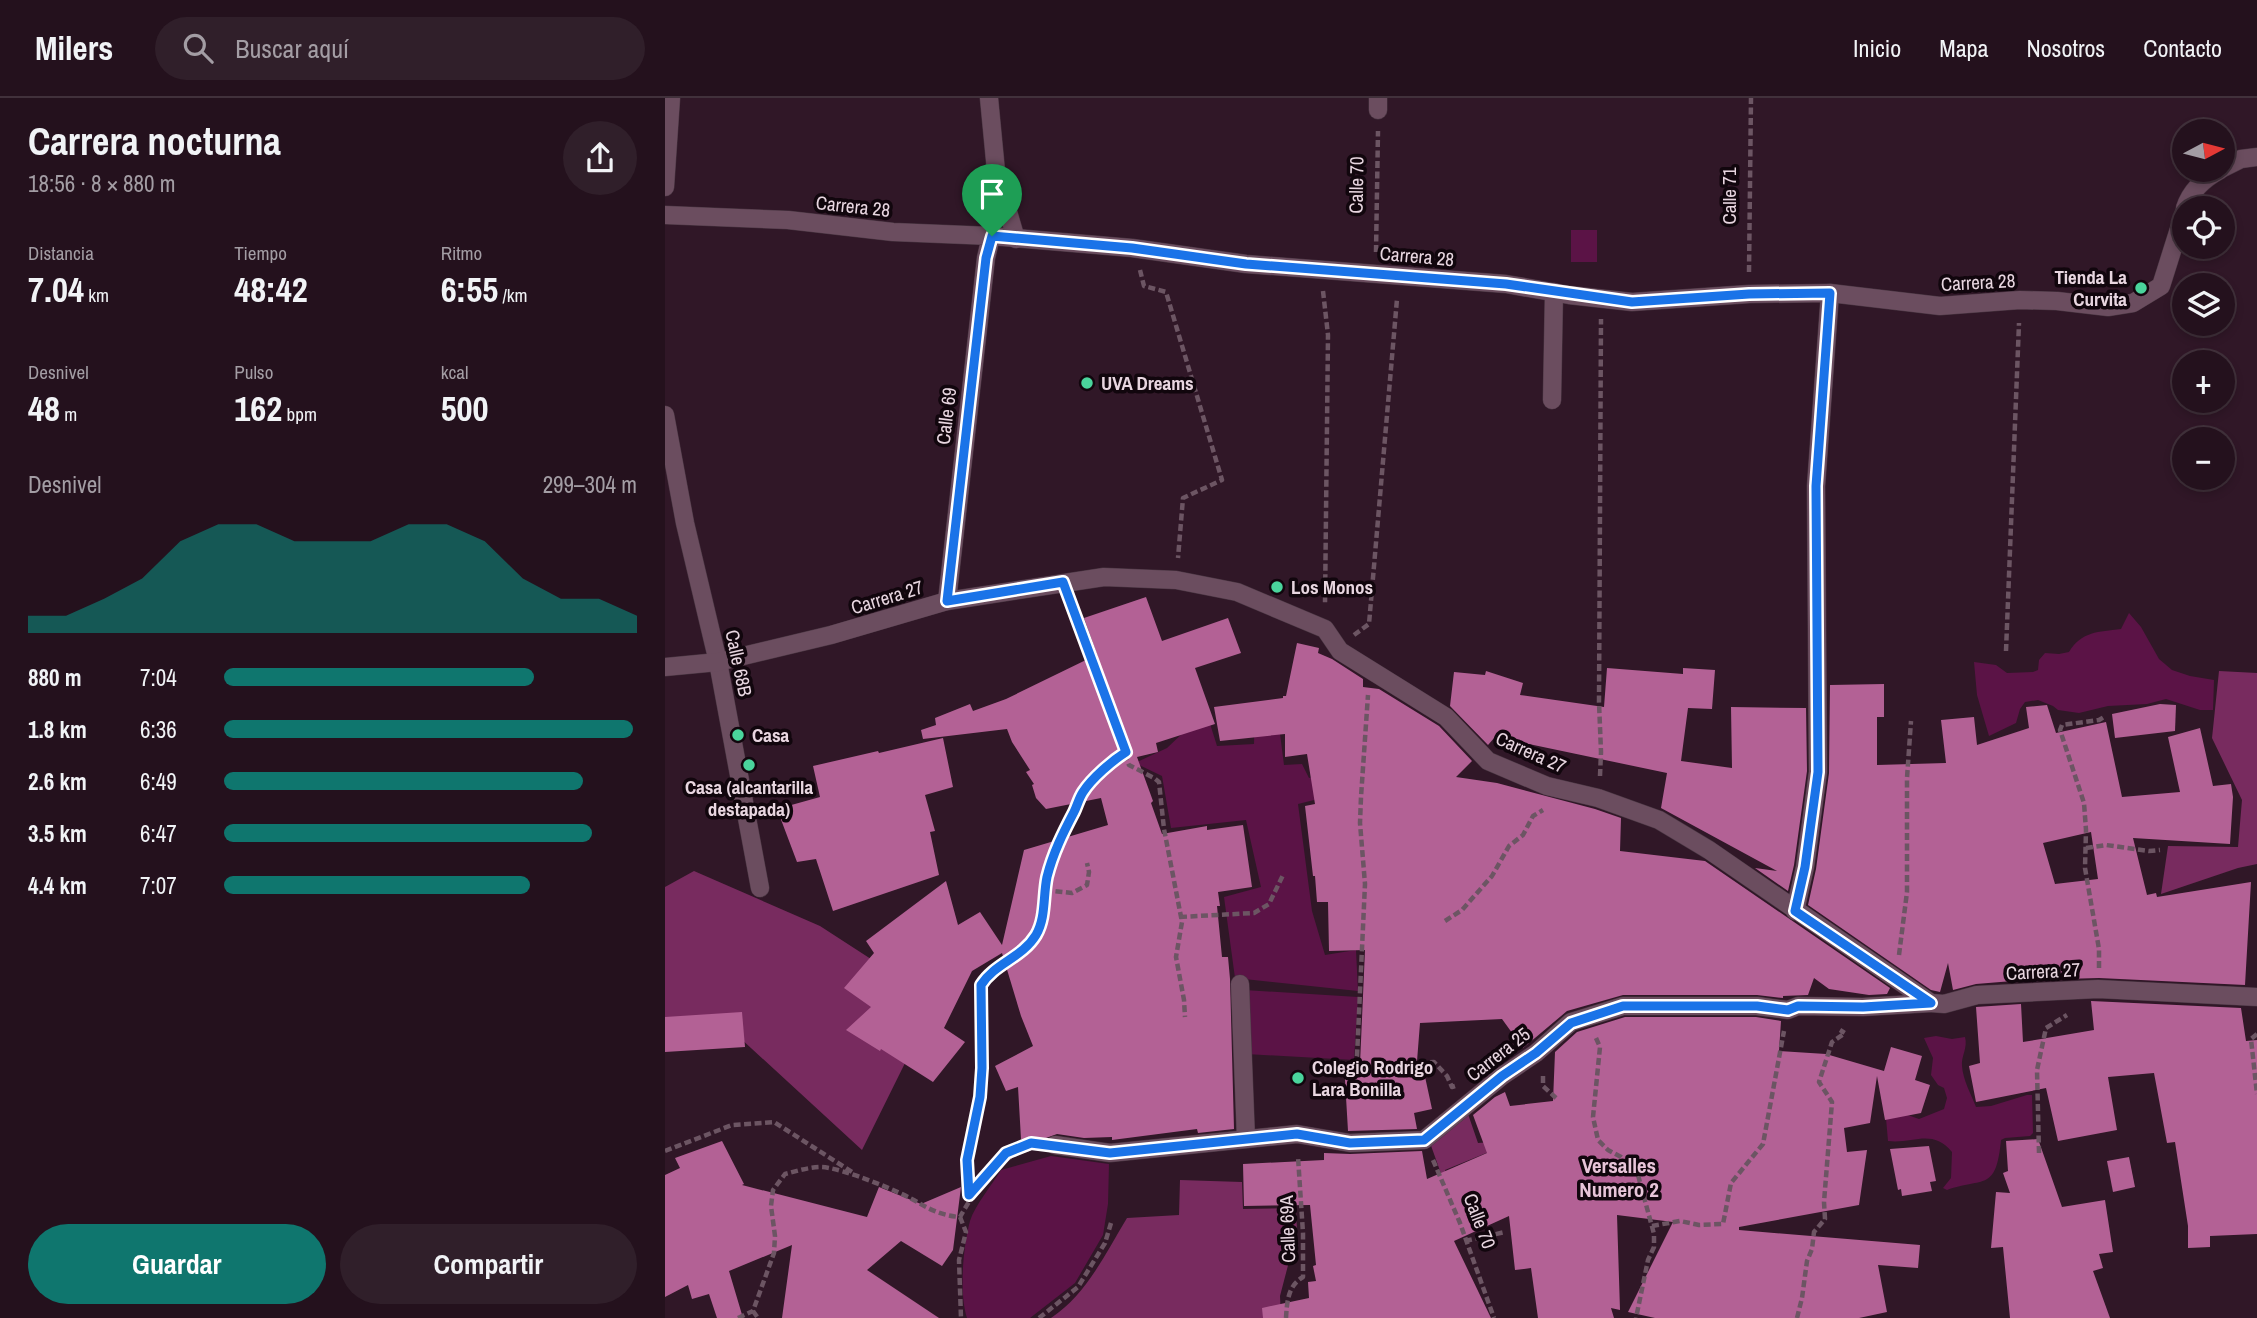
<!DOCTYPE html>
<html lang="es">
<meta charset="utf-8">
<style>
body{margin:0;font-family:"Archivo Narrow",sans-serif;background:#301f2a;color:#f1f3f6;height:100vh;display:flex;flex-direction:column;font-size:26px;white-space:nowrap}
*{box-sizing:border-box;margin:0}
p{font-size:23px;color:#a39da4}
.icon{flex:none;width:38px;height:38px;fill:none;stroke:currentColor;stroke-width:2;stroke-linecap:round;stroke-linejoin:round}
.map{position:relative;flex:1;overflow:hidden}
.sheet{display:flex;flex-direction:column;background:#24111d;width:665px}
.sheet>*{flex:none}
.needle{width:46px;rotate:83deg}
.buttons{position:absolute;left:1507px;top:21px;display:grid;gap:14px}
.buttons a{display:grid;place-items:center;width:63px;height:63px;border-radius:50%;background:#24111d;box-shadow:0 4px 10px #0003,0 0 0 2px #41313b;font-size:35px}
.pin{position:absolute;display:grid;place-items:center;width:60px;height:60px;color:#fff;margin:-72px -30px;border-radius:50% 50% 50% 0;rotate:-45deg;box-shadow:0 0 7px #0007}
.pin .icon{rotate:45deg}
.round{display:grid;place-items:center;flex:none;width:74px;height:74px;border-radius:37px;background:#301f2a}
.headline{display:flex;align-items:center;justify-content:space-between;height:119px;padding:0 28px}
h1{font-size:38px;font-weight:700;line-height:52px}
.metrics{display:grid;grid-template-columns:repeat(3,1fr);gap:10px;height:119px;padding:7px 28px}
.metrics div{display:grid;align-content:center}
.metrics b{font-size:35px;font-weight:700}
.metrics small{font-size:19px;font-weight:400}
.metrics p{font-size:19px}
.chart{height:196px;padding:14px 28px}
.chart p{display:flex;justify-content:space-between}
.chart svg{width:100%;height:126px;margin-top:7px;fill:#0f766e;opacity:.7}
.cta{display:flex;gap:14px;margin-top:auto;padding:14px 28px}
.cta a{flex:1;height:80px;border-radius:42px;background:#0f766e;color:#fff;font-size:28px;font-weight:700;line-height:80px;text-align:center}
.cta a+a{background:#301f2a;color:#f1f3f6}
ul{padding:0 28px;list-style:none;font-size:23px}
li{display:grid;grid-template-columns:112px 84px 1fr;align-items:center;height:52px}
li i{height:18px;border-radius:9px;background:#0f766e}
header{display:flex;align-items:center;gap:42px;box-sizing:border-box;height:98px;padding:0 35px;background:#24111d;border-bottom:2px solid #41313b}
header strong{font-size:33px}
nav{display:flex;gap:38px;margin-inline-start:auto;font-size:24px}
.search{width:490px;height:63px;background:#301f2a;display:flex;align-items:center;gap:18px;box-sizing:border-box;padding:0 24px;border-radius:38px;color:#a39da4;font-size:26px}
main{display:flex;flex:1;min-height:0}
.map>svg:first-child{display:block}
.green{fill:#5b1346}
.forest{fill:#782b5f}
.building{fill:#b36195;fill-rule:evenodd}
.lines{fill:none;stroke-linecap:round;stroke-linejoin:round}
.street-casing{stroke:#493642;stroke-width:19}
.secondary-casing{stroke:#493642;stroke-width:19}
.path{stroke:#6c5563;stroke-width:4.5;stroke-dasharray:7 3.5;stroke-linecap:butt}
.street{stroke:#6b4d5f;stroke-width:18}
.secondary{stroke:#6b4d5f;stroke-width:18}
.route-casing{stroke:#fff;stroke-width:14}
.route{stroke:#1a73e8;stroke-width:9}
.poi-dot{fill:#4ad49c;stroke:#11060d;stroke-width:2.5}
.labels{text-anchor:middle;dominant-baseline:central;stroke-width:7;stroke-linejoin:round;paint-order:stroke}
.street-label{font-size:19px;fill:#e8d6e0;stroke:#11060d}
.poi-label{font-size:19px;font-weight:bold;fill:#e8d6e0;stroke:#11060d;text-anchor:start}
.neighbourhood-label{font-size:21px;font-weight:bold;fill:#e8c5d9;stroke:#11060d}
</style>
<header>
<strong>Milers</strong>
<div class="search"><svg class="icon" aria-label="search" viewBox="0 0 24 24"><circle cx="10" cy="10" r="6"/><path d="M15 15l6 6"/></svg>Buscar aquí</div>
<nav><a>Inicio</a><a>Mapa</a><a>Nosotros</a><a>Contacto</a></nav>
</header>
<main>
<section class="sheet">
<div class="headline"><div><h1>Carrera nocturna</h1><p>18:56 · 8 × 880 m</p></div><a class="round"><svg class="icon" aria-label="share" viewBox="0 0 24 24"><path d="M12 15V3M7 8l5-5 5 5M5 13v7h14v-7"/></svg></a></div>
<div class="metrics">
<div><p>Distancia</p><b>7.04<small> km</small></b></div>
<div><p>Tiempo</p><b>48:42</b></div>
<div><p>Ritmo</p><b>6:55<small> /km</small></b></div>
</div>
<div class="metrics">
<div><p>Desnivel</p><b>48<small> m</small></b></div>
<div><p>Pulso</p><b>162<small> bpm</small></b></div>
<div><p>kcal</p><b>500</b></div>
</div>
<div class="chart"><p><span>Desnivel</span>299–304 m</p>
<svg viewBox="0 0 160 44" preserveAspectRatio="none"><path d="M0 44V38L10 38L20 32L30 25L40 12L50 6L60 6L70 12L80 12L90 12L100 6L110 6L120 12L130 25L140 32L150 32L160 38V44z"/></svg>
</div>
<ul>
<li><b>880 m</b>7:04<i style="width:75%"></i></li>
<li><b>1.8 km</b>6:36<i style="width:99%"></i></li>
<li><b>2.6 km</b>6:49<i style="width:87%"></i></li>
<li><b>3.5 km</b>6:47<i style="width:89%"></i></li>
<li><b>4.4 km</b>7:07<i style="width:74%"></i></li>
</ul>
<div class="cta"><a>Guardar</a><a>Compartir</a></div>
</section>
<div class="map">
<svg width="1592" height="1220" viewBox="0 0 1592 1220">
<rect width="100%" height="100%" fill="#301727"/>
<g class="green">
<rect x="906" y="132" width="26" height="32"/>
<path d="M1464,515L1476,529L1494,561L1507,572L1525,578L1549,582L1548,612H1535L1501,601L1482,606L1443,608L1414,615L1393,612L1388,608L1373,602L1360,604L1355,611L1351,625L1324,638L1312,597L1309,564L1331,567L1342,575L1368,574L1373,572L1374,562L1380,555L1394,556L1404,554C1417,533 1433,534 1456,531Z"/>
<path d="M590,608L612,612L619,667L637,666L644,680L679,672L677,695L633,706L647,813L660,857L691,852L693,893L570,880L559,799L596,789L581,722L506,730L497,678L470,665L502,650L541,613L552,648L589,646Z"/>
<path d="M579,892L693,899L689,962L581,956Z"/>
<path d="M1271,938L1287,941L1300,939C1303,950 1296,958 1297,968C1298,982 1306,996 1311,1009L1326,1008L1362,997H1367L1368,1035L1365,1038L1340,1040L1336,1042C1331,1094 1319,1079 1282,1092L1278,1090L1286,1080L1287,1054C1267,1030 1249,1046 1223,1043L1220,1009L1254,1021L1279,1011L1282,1000L1279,990L1273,987L1266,977L1268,960L1259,940Z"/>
<path d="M386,1058L444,1066L443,1106L438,1137L410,1185L365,1220H302C294,1195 298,1149 305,1123C310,1107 327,1087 336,1072Z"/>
</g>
<g class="forest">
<path d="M1554,573L1592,575V766L1573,770L1496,796L1503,748L1573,749L1577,702L1547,640Z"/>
<path d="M29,773L155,828L209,863L242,961L197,1052L49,916L0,924V789Z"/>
<path d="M803,1016L813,1045L853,1042L780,1072L783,1080L779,1084L764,1042Z"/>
<path d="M515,1082L577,1084L578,1111L631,1110L632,1133L615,1198L616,1220H386C422,1196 440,1156 462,1120L514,1117Z"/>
</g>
<g class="building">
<path d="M481,499L497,543L563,520L576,555L530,570L550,626L491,645L493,654L472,659L488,703L486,705L497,736L542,728V732L578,727L587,789L553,794L555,808H552L557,859H563L565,881L569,1031L533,1035L532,1031L447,1042V1039L419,1040L392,1036L381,1040L356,1041L353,989L341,993L330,968L368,948L356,918L337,855L307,873L279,930L300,944L268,984L216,951L215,953L181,932L206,909L179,890L209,855L201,843L281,783L293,827L315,814L337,847L359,752L443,727L436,700L381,711L371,700L367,687L369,686L361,674L365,672L347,644L342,631L258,641L256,632L271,627L270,620L305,606L308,613L341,601L423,561L433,559L419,520Z"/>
<path d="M632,545L654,550L653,555L667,561L698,581V589L714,591L774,628L807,663L791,679L832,685L930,711L956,720L955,753L1040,763L1225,890L1222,896L1204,897L1164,891L1149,880L1143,897L1118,898V900L1092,897H958L902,913L858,950L837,921L755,925L751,976L759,974L767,1011L749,1015L752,1031L683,1033L679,965L695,966L700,852L664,853L663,804H652L650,778H648L640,708L650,706L642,656L620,659V636L555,643L549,609L618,600V598H621Z"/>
<path d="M942,570L1018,576V570L1050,572L1047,611L1023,610L1016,663L1067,670L1066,609L1141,610L1142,673L1129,767L1123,793L1090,770L1112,773L996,710L1002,675L830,639L823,647L785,608L789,574L820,577L821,573L858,585L855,597L939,609Z"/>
<path d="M1219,586V619H1212V667L1281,665L1276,622L1309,619L1312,647L1364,630L1361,609L1382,607L1391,635L1441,624L1457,699L1515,694L1503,639L1535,630L1548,688L1566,686L1568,699L1565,746L1468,740L1482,797L1491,795L1492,799L1586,784L1580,887L1434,880L1398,881L1397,879L1311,886L1288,892L1283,865L1275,894L1266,892L1143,807L1151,771L1164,675L1165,587ZM1426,734L1433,781L1390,786L1378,745Z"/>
<path d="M1495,606L1511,607L1510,633L1450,640L1447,616Z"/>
<path d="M278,640L288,689L260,697L270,733L265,734L274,777L168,813L151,761L132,764L112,711L155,699L148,668L213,653L214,655Z"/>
<path d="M1426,903L1576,910L1581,943L1592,942V1136L1545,1138V1149L1523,1150V1128L1510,1044L1502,1045L1489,975L1443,979L1452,1032L1393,1043L1381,990L1311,1004L1304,968L1315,965L1311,909L1356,906L1358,944L1429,932Z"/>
<path d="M77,914L80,949L0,954V919Z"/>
<path d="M960,919H1091L1116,923L1114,953L1161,956L1219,973L1226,949L1257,958L1250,982L1265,987L1256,1015L1220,1022L1212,978L1205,1025L1179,1030L1182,1054L1202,1052L1194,1107L1074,1129V1132L1255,1147L1253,1170L1213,1167L1222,1214L1194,1220H990L963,1214L1008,1124L952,1117L955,1212L946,1210L949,1220H873L866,1170L850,1172L844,1118L789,1143L826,1220H598L597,1210L644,1200L643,1184L651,1183L648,1168L651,1167L645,1107L579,1108L578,1066L659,1062V1055L685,1056L757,1053L762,1081L822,1055L808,1017L830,999L840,994L845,1008L888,1003L890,954L912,934Z"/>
<path d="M1373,1041L1397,1109L1440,1102L1448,1154L1434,1156L1438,1170L1428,1173L1445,1220H1345L1338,1149L1326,1150L1331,1094L1345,1095L1338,1075L1343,1073L1341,1043Z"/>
<path d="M57,1043L79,1086L77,1087L202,1119L214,1089L256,1106L296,1089L288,1152L277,1168L236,1143L202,1172L274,1220H117L127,1147L64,1173L78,1220H52L44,1196L27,1201L23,1187L0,1199V1077L15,1070L10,1060Z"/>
<path d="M1264,1048L1271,1083L1265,1084L1267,1093L1237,1098L1236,1091L1233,1092L1225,1051Z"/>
<path d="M1464,1059L1470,1089L1448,1094L1442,1063Z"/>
</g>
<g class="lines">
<defs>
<g id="street">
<path d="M324,0L331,73L351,141"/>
<path d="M713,12V0"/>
<path d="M1558,70L1576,61L1592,59"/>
<path d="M0,89L6,0"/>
<path d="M1520,110C1526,92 1538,81 1555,72"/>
<path d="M326,138L467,150L581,166L841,186L904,197L967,204L1084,196L1165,195L1275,208L1355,202L1392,203L1443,209L1468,205L1496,188L1519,115"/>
<path d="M887,302L889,194"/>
<path d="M0,317L20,425L53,564L95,790"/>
<path d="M0,569L53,564L166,537L282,503"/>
<path d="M1130,813L1140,769L1153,674L1151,388L1165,195"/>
<path d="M575,886L581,1041"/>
<path d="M390,1047L445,1055L632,1036L685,1045L759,1042L837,978L871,955L906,924L958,908H1092L1123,912L1133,908L1198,909L1266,905"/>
</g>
<path id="secondary" d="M0,117L123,122L228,134L326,138L321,160L282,503L439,479L511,482L572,494L660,531L675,553L781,619L823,663L882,688L933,700L994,722L1044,752L1266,905L1279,906L1312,897L1433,891L1592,899"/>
</defs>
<use href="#street" class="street-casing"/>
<use href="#secondary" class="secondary-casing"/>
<g class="path">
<path d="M711,154L713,33"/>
<path d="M475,172L479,188L501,194L557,382L518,400L513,460"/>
<path d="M1084,174L1086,0"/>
<path d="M658,193L663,237L660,506"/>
<path d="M689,537L704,526L732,201"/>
<path d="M1341,553L1354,225"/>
<path d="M459,656L464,667L489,680L494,684L499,731L517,824L511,859L519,902L520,919"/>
<path d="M935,678L936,654L934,604L936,221"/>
<path d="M1421,750L1441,747L1484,753L1495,752"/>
<path d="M380,792L407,795L422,787L424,774L422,765"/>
<path d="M515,819L589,815L604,806L618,777"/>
<path d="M780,823L797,812L827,778L844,748L858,737L868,718L878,712"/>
<path d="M1234,857L1242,794V680L1246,623"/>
<path d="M1434,870V851L1420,770L1421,732L1419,705L1395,632L1397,627L1434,622L1439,619"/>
<path d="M1592,936L1586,941L1592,996"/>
<path d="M931,940L935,949L928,1019L933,1042L943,1052L956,1059L973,1077L989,1136V1149L983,1162L971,1220"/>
<path d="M688,968L692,958L700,786L695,725L696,699L703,597"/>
<path d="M724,972L743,966L769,964L782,978L787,989L790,988"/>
<path d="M878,978V988L891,1000"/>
<path d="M0,1053L67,1027L109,1024L187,1074"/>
<path d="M1374,1055L1372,972L1381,930L1402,917"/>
<path d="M768,1062L795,1125L829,1220"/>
<path d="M323,1075C337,1061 349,1047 370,1045"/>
<path d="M304,1097L302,1062L315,999L317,970L316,887C330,865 357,860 371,837C380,822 378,802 381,784C386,759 397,737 409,714C412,708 414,700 418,694C427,680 447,663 462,654L406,506"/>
<path d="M295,1119L301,1134L294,1162L296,1220"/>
<path d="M987,1128L1015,1123L1034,1127L1058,1126L1066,1085L1098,1046L1119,933"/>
<path d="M800,1143L840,1134"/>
<path d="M88,1213L93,1220"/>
<path d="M73,1220L88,1213L109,1155L110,1138L106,1108L108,1092L120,1076C132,1073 144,1069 157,1069C177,1070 237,1094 254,1105C267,1113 280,1118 295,1119C310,1092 336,1055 368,1050"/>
<path d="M374,1220L413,1189L440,1145L446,1125"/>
<path d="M621,1220C622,1203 623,1188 638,1179V1135L633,1059"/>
<path d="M1132,1220L1137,1200L1142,1163L1147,1151L1149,1134L1160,1121L1159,1104L1167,1004L1154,984L1167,944L1180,935L1175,932"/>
</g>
<use href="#street" class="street"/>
<use href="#secondary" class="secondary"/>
</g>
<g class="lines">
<defs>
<path id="route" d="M327,138L467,150L581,166L841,186L967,204L1084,196L1165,195L1151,388L1153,674L1140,769L1130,813L1266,905L1198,909L1133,908L1123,912L1092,908H958L906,925L871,955L837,978L759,1042L685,1045L632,1036L445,1055L366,1045L341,1055L304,1097L302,1062L315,999L317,970L316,887C330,865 357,860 371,837C381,820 378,798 382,779C388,755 398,735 409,714C412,708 414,700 418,694C427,680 447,663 461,654L398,484L282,503L321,160Z"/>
</defs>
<use href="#route" class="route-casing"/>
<use href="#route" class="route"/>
</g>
<g class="poi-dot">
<circle cx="1476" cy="190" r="7"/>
<circle cx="422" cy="285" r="7"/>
<circle cx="612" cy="489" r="7"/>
<circle cx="73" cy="637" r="7"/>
<circle cx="84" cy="667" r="7"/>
<circle cx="633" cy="980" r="7"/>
</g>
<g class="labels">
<g class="street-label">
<text transform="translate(691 87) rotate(-89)">Calle 70</text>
<text transform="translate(1064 98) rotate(-90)">Calle 71</text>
<text transform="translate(188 108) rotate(6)">Carrera 28</text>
<text transform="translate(752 158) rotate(5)">Carrera 28</text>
<text transform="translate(1313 184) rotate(-3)">Carrera 28</text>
<text transform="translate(281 318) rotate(-83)">Calle 69</text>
<text transform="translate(222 499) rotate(-17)">Carrera 27</text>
<text transform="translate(74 565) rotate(78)">Calle 68B</text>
<text transform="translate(866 654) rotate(24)">Carrera 27</text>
<text transform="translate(1378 873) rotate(-3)">Carrera 27</text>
<text transform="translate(833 956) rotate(-38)">Carrera 25</text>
<text transform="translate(815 1123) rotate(69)">Calle 70</text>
<text transform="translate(622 1131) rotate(-92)">Calle 69A</text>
</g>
<g class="poi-label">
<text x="1462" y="179" text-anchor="end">Tienda La<tspan x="1462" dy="22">Curvita</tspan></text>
<text x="436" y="285">UVA Dreams</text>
<text x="626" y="489">Los Monos</text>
<text x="87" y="637">Casa</text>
<text x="84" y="689" text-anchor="middle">Casa (alcantarilla<tspan x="84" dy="22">destapada)</tspan></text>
<text x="647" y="969">Colegio Rodrigo<tspan x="647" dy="22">Lara Bonilla</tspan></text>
</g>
<g class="neighbourhood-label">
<text x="954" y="1067">Versalles<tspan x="954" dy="24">Numero 2</tspan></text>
</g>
</g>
</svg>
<div class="buttons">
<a><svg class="needle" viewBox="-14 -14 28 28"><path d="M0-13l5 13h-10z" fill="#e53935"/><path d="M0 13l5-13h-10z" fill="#a39da4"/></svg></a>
<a><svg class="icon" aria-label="locate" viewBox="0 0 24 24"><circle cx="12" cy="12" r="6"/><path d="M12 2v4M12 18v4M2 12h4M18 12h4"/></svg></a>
<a><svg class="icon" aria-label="layers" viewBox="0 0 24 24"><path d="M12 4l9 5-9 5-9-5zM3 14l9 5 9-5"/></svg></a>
<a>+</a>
<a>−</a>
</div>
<div class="pin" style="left:327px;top:138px;background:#1e9e55"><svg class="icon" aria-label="arrive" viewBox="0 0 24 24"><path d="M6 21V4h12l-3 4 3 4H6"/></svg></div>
</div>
</main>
